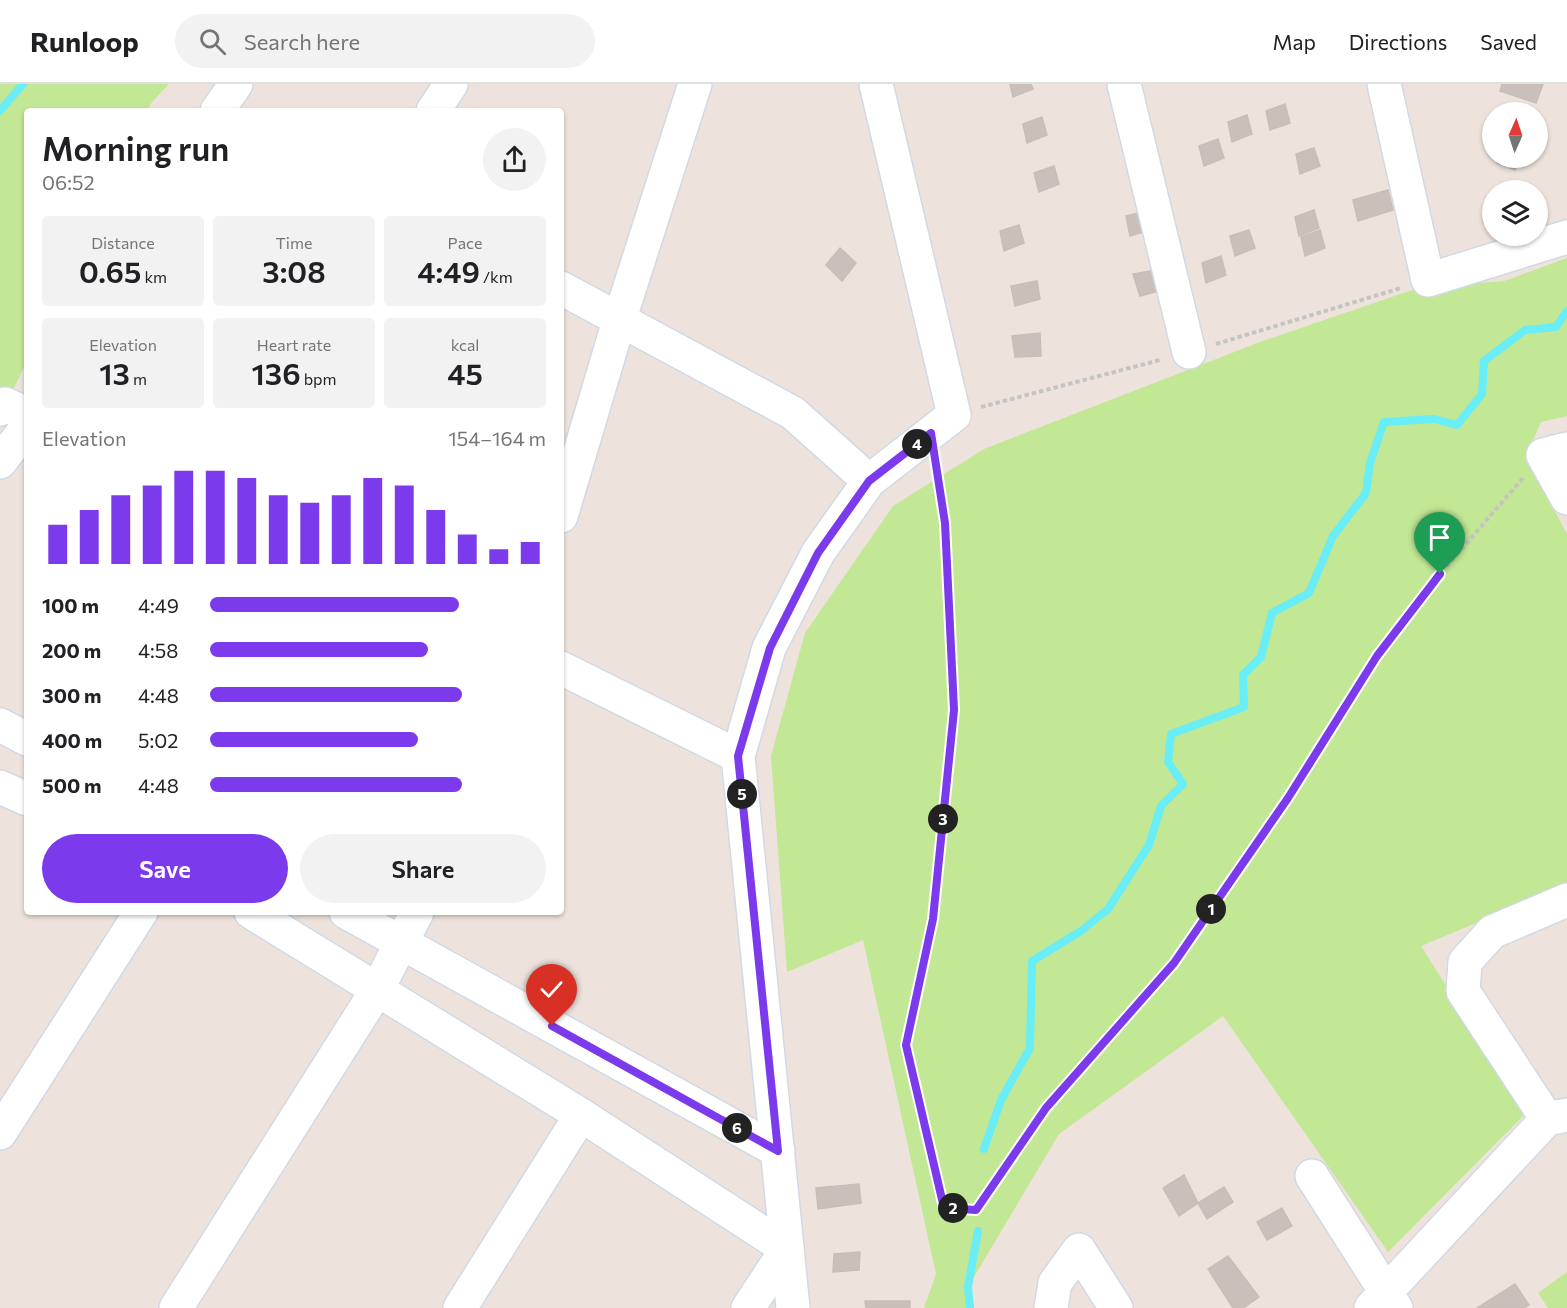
<!DOCTYPE html>
<meta charset="utf-8">
<style>
body{margin:0;font-family:Commissioner,sans-serif;background:#f2f2f2;color:#202124;height:100vh;display:flex;flex-direction:column;font-size:22px;white-space:nowrap}
*{box-sizing:border-box;margin:0}
p{font-size:20px;color:#757577}
.icon{flex:none;width:33px;height:33px;fill:none;stroke:currentColor;stroke-width:2;stroke-linecap:round;stroke-linejoin:round}
.map{position:relative;flex:1;overflow:hidden}
.drawer{position:absolute;left:24px;top:24px;width:540px;height:807px;display:flex;flex-direction:column;background:#fff;border-radius:6px;box-shadow:0 2px 4px #0004}
.drawer>*{flex:none}
.needle{width:39px;rotate:3deg}
.tools{position:absolute;left:1482px;top:18px;display:grid;gap:12px}
.tools a{display:grid;place-items:center;width:66px;height:66px;border-radius:50%;background:#fff;box-shadow:0 2px 4px #0004;font-size:30px}
.pin{position:absolute;display:grid;place-items:center;width:51px;height:51px;color:#fff;margin:-62px -26px;border-radius:50% 50% 50% 0;rotate:-45deg;box-shadow:0 0 6px #0007}
.pin .icon{rotate:45deg}
.km{position:absolute;width:30px;height:30px;margin:-15px;border-radius:50%;background:#222;color:#fff;font-size:16px;line-height:30px;text-align:center}
.round{display:grid;place-items:center;flex:none;width:63px;height:63px;border-radius:32px;background:#f2f2f2}
.overview{display:flex;align-items:center;justify-content:space-between;height:102px;padding:0 18px}
h1{font-size:33px;font-weight:600;line-height:45px}
.figures{display:grid;grid-template-columns:repeat(3,1fr);gap:9px;height:102px;padding:6px 18px}
.figures div{display:grid;align-content:center;border-radius:6px;background:#f2f2f2;text-align:center}
.figures b{font-size:30px;font-weight:600}
.figures small{font-size:16px;font-weight:400}
.figures p{font-size:16px}
.chart{height:168px;padding:12px 18px}
.chart p{display:flex;justify-content:space-between}
.chart svg{width:100%;height:108px;margin-top:6px;stroke:#7c3aed;stroke-width:6}
.cta{display:flex;gap:12px;margin-top:auto;padding:12px 18px}
.cta a{flex:1;height:69px;border-radius:36px;background:#7c3aed;color:#fff;font-size:24px;font-weight:600;line-height:69px;text-align:center}
.cta a+a{background:#f2f2f2;color:#202124}
ul{padding:0 18px;list-style:none;font-size:20px}
li{display:grid;grid-template-columns:96px 72px 1fr;align-items:center;height:45px}
li i{height:15px;border-radius:8px;background:#7c3aed}
header{display:flex;align-items:center;gap:36px;box-sizing:border-box;height:84px;padding:0 30px;background:#fff;border-bottom:2px solid #e0e0e0}
header strong{font-size:28px}
nav{display:flex;gap:33px;margin-inline-start:auto;font-size:21px}
.search{width:420px;height:54px;background:#f2f2f2;display:flex;align-items:center;gap:15px;box-sizing:border-box;padding:0 21px;border-radius:33px;color:#757577;font-size:22px}
.map>svg:first-child{display:block}
.green{fill:#c2e795}
.lines{fill:none;stroke-linecap:round;stroke-linejoin:round}
.stream{stroke:#69edf6;stroke-width:8}
.building{fill:#c9c0bc;stroke:#c9beb6;stroke-width:1.5}
.minor-casing{stroke:#d1d9e5;stroke-width:36}
.path{stroke:#c4c4c4;stroke-width:4;stroke-dasharray:4.5 3;stroke-linecap:butt}
.minor{stroke:#fff;stroke-width:33}
.route-casing{stroke:#fff;stroke-width:12}
.route{stroke:#7c3aed;stroke-width:8}
</style>
<header>
<strong>Runloop</strong>
<div class="search"><svg class="icon" aria-label="search" viewBox="0 0 24 24"><circle cx="10" cy="10" r="6"/><path d="M15 15l6 6"/></svg>Search here</div>
<nav><a>Map</a><a>Directions</a><a>Saved</a></nav>
</header>
<div class="map">
<svg width="1567" height="1224" viewBox="0 0 1567 1224">
<rect width="100%" height="100%" fill="#eee3dc"/>
<g class="green">
<path d="M0,0H169L152,18L147,27H27V277L12,308L0,324Z"/>
<path d="M1567,174V332L1541,338L1526,373L1567,450V801L1421,862L1526,1029L1388,1168L1223,932L1059,1050L968,1203L970,1224H924L936,1190L863,856L787,888L771,672L805,549L893,422L984,365L1260,258L1418,204L1504,197Z"/>
<path d="M1567,1188V1224H1548L1538,1209Z"/>
</g>
<g class="lines">
<g class="stream">
<path d="M0,27L23,0"/>
<path d="M984,1065L1001,1016L1030,964L1032,877L1081,847L1108,825L1149,761L1161,722L1183,700L1168,678L1171,650L1244,623L1243,591L1261,573L1272,529L1309,509L1333,452L1366,409L1370,379L1384,338L1434,335L1457,341L1482,310L1484,277L1525,246L1556,243L1567,227"/>
<path d="M970,1224L968,1203L978,1147"/>
</g>
</g>
<g class="building">
<path d="M1010,0H1031L1033,5L1013,13Z"/>
<path d="M1502,0H1543L1536,19L1500,7Z"/>
<path d="M1285,20L1290,39L1270,46L1266,27Z"/>
<path d="M1247,31L1252,50L1232,58L1228,38Z"/>
<path d="M1042,33L1047,51L1027,59L1023,40Z"/>
<path d="M1218,55L1224,74L1204,82L1199,62Z"/>
<path d="M1314,64L1320,82L1300,90L1296,70Z"/>
<path d="M1499,74H1520L1515,86L1497,79Z"/>
<path d="M1054,82L1059,100L1039,108L1034,89Z"/>
<path d="M1388,106L1393,126L1358,137L1353,116Z"/>
<path d="M1150,126L1156,144L1130,152L1126,132Z"/>
<path d="M1314,126L1319,144L1299,152L1295,133Z"/>
<path d="M1019,141L1024,159L1004,167L1000,147Z"/>
<path d="M1249,146L1255,164L1235,172L1230,152Z"/>
<path d="M1320,146L1325,164L1305,172L1301,153Z"/>
<path d="M840,164L856,179L842,197L826,181Z"/>
<path d="M1221,172L1226,191L1206,199L1202,179Z"/>
<path d="M1155,186L1159,207L1140,212L1133,190Z"/>
<path d="M1037,197L1040,215L1015,222L1011,202Z"/>
<path d="M1040,249L1041,272L1015,273L1012,252Z"/>
<path d="M1184,1091L1198,1119L1179,1132L1163,1104Z"/>
<path d="M859,1100L861,1119L818,1125L816,1104Z"/>
<path d="M1224,1103L1233,1118L1207,1135L1198,1119Z"/>
<path d="M1282,1124L1292,1142L1267,1156L1257,1138Z"/>
<path d="M860,1168L859,1186L833,1188L834,1170Z"/>
<path d="M1228,1172L1259,1213L1243,1224H1233L1208,1185Z"/>
<path d="M1515,1200L1529,1221L1524,1224H1477Z"/>
<path d="M865,1217H910V1224H866Z"/>
</g>
<g class="lines">
<defs>
<g id="minor">
<path d="M1124,0L1189,268"/>
<path d="M1384,0L1428,196L1567,153"/>
<path d="M217,27L236,0"/>
<path d="M433,27L451,0"/>
<path d="M561,204L793,329L869,397"/>
<path d="M0,325L5,320L27,330"/>
<path d="M1567,365L1543,371L1567,414"/>
<path d="M0,378L27,343"/>
<path d="M561,432L619,237L695,0"/>
<path d="M561,584L738,672"/>
<path d="M0,641L27,655"/>
<path d="M0,703L27,715"/>
<path d="M251,828L581,1031L787,1165L748,1224"/>
<path d="M346,828L778,1067"/>
<path d="M1547,1035L1463,907L1465,878L1492,848L1567,816"/>
<path d="M0,1049L141,828"/>
<path d="M1312,1092L1396,1224"/>
<path d="M176,1224L377,906L417,828"/>
<path d="M460,1224L581,1031"/>
<path d="M793,1224L738,672L769,564L818,469L869,397L954,331L876,0"/>
<path d="M1051,1224L1055,1199L1079,1166L1116,1224"/>
<path d="M1371,1224L1547,1035L1567,1031"/>
</g>
</defs>
<use href="#minor" class="minor-casing"/>
<g class="path">
<path d="M1216,260L1401,204"/>
<path d="M981,323L1160,276"/>
<path d="M936,381L945,439L954,626L933,835L906,961L944,1124L976,1126L1046,1024L1174,879L1288,714L1377,572L1440,490L1523,394"/>
</g>
<use href="#minor" class="minor"/>
</g>
<g class="lines">
<defs>
<path id="route" d="M552,942L778,1067L738,672L770,564L818,469L869,397L931,349L945,439L954,626L933,835L906,961L944,1124L976,1126L1046,1024L1174,879L1288,714L1377,572L1440,490"/>
</defs>
<use href="#route" class="route-casing"/>
<use href="#route" class="route"/>
</g>
</svg>
<div class="tools">
<a><svg class="needle" viewBox="-14 -14 28 28"><path d="M0-13l5 13h-10z" fill="#e53935"/><path d="M0 13l5-13h-10z" fill="#757577"/></svg></a>
<a><svg class="icon" aria-label="layers" viewBox="0 0 24 24"><path d="M12 4l9 5-9 5-9-5zM3 14l9 5 9-5"/></svg></a>
</div>
<div class="pin" style="left:1440px;top:490px;background:#1e9e55"><svg class="icon" aria-label="arrive" viewBox="0 0 24 24"><path d="M6 21V4h12l-3 4 3 4H6"/></svg></div>
<div class="pin" style="left:552px;top:942px;background:#d93025"><svg class="icon" aria-label="check" viewBox="0 0 24 24"><path d="M5 12l5 5 9-10"/></svg></div>
<b class="km" style="left:1211px;top:825px">1</b>
<b class="km" style="left:953px;top:1124px">2</b>
<b class="km" style="left:943px;top:735px">3</b>
<b class="km" style="left:917px;top:360px">4</b>
<b class="km" style="left:742px;top:710px">5</b>
<b class="km" style="left:737px;top:1044px">6</b>
<section class="drawer">
<div class="overview"><div><h1>Morning run</h1><p>06:52</p></div><a class="round"><svg class="icon" aria-label="share" viewBox="0 0 24 24"><path d="M12 15V3M7 8l5-5 5 5M5 13v7h14v-7"/></svg></a></div>
<div class="figures">
<div><p>Distance</p><b>0.65<small> km</small></b></div>
<div><p>Time</p><b>3:08</b></div>
<div><p>Pace</p><b>4:49<small> /km</small></b></div>
</div>
<div class="figures">
<div><p>Elevation</p><b>13<small> m</small></b></div>
<div><p>Heart rate</p><b>136<small> bpm</small></b></div>
<div><p>kcal</p><b>45</b></div>
</div>
<div class="chart"><p><span>Elevation</span>154–164 m</p>
<svg viewBox="0 0 160 44" preserveAspectRatio="none"><path d="M5 44V28M15 44V22M25 44V16M35 44V12M45 44V6M55 44V6M65 44V9M75 44V16M85 44V19M95 44V16M105 44V9M115 44V12M125 44V22M135 44V32M145 44V38M155 44V35"/></svg>
</div>
<ul>
<li><b>100 m</b>4:49<i style="width:74%"></i></li>
<li><b>200 m</b>4:58<i style="width:65%"></i></li>
<li><b>300 m</b>4:48<i style="width:75%"></i></li>
<li><b>400 m</b>5:02<i style="width:62%"></i></li>
<li><b>500 m</b>4:48<i style="width:75%"></i></li>
</ul>
<div class="cta"><a>Save</a><a>Share</a></div>
</section>
</div>
